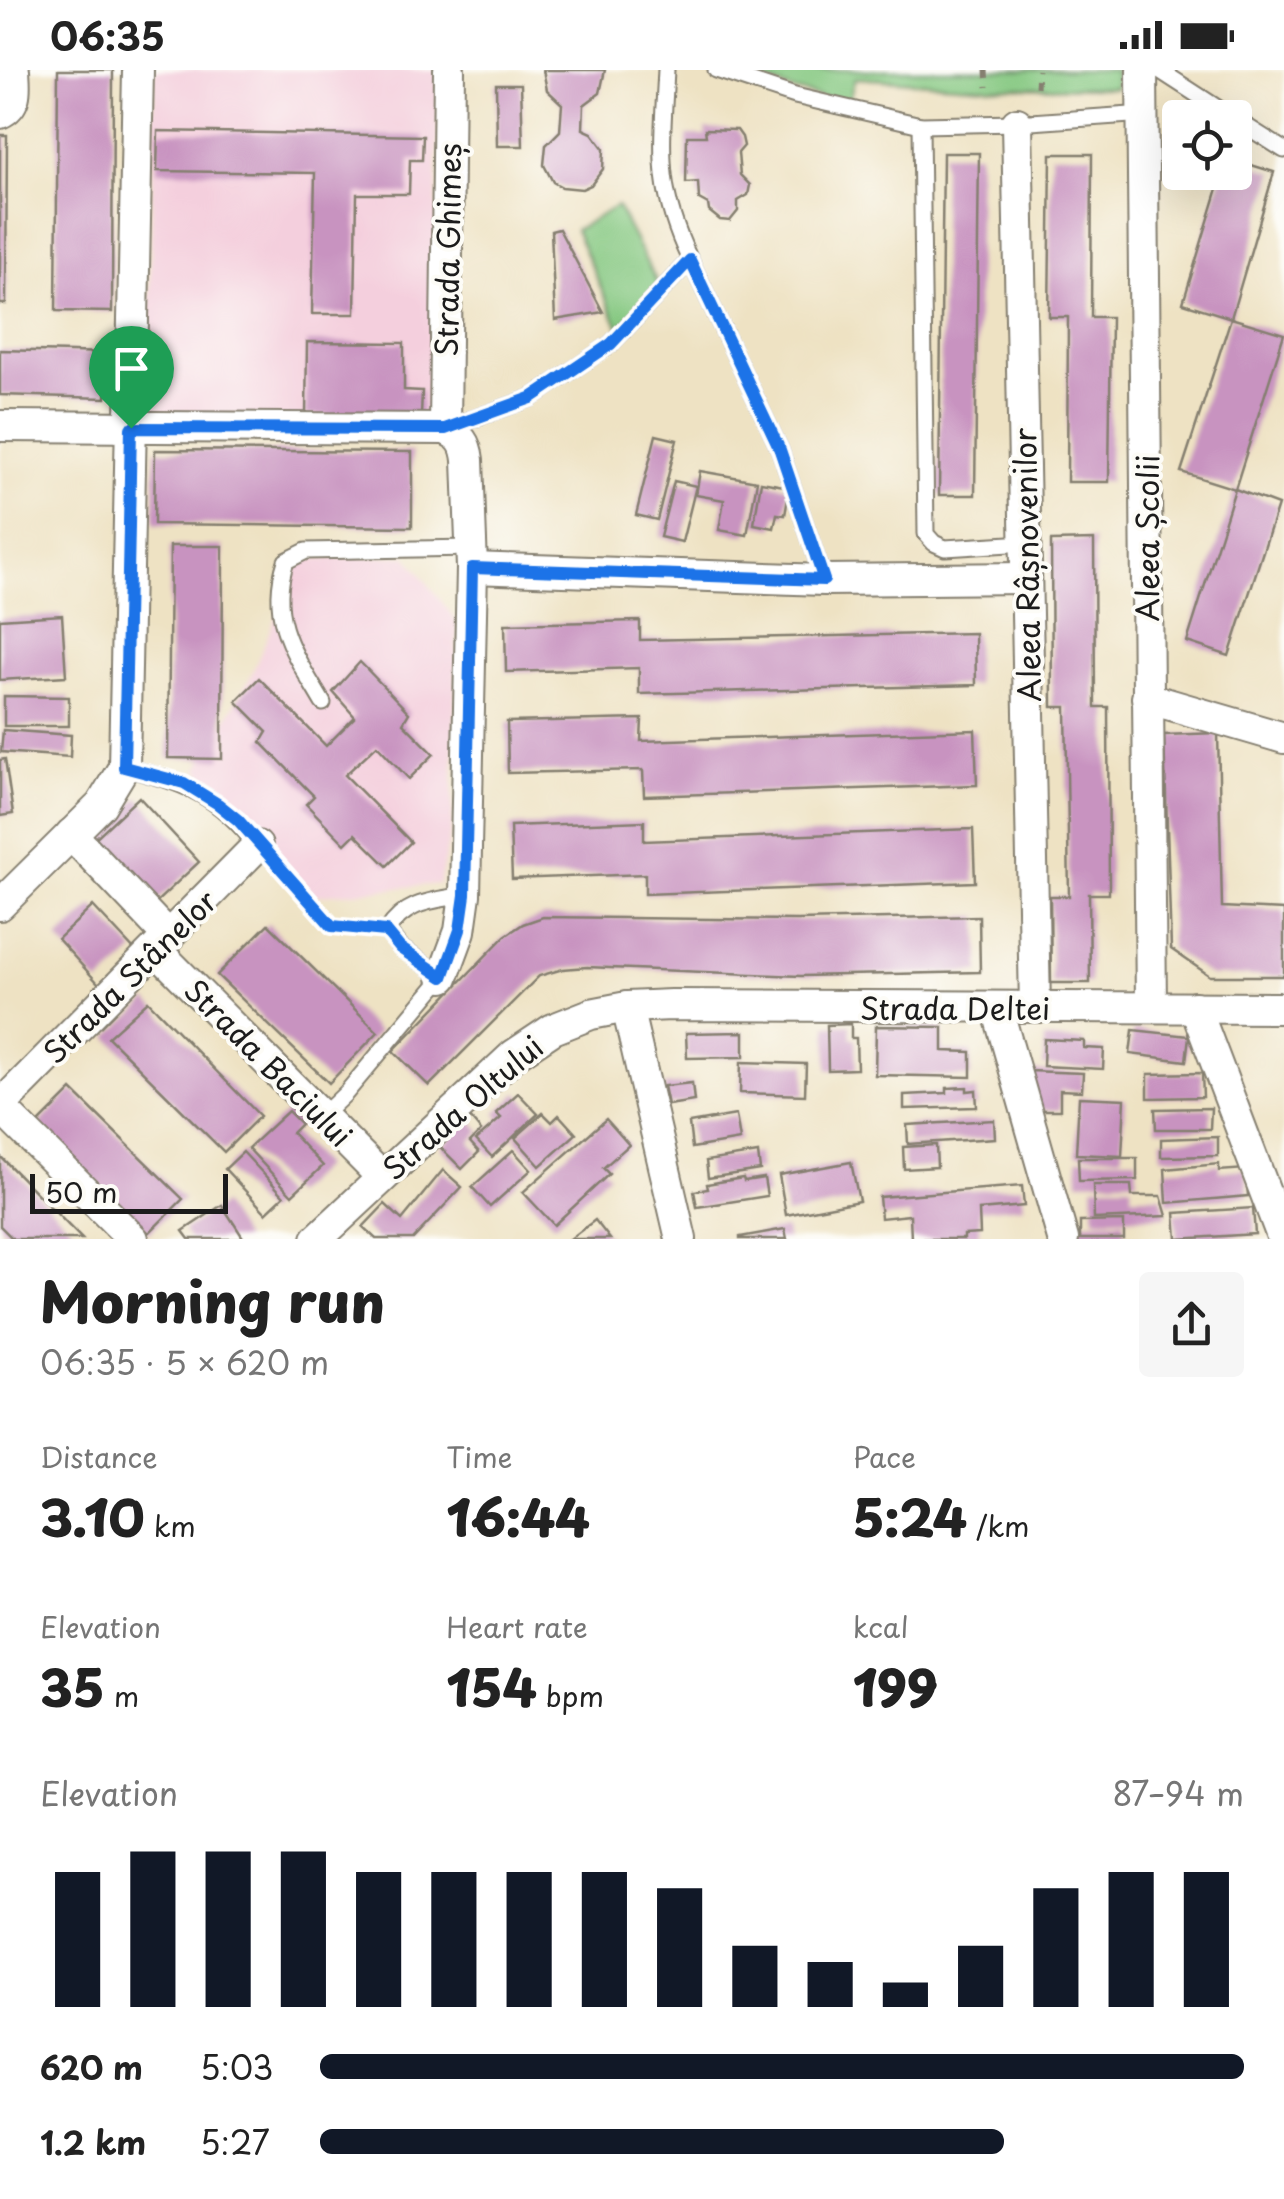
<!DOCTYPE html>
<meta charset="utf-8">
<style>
body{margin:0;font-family:"Playpen Sans",sans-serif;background:#f6f6f6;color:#222;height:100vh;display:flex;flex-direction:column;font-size:38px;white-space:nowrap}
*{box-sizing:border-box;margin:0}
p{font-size:32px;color:#767676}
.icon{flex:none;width:55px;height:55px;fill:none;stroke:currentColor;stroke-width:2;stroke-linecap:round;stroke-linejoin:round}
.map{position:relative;height:1169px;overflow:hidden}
.sheet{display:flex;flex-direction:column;background:#fff;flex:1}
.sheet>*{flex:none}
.controls{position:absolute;left:1162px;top:30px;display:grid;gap:20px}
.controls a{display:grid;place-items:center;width:90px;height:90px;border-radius:10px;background:#fff;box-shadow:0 10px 40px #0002;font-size:50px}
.scale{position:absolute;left:30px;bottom:25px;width:198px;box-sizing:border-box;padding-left:10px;border:5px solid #1c1c1c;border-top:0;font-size:28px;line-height:35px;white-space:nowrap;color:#1c1c1c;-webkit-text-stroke:8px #fdfcf7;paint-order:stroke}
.pin{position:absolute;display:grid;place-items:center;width:85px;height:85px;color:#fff;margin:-102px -42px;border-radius:50% 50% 50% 0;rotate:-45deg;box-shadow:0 0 10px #0007}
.pin .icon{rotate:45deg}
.round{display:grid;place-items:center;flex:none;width:105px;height:105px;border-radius:10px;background:#f6f6f6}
.headline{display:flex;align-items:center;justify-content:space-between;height:170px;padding:0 40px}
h1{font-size:55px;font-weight:800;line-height:75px}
.figures{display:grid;grid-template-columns:repeat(3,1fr);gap:15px;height:170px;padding:10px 40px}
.figures div{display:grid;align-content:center}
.figures b{font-size:50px;font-weight:800}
.figures small{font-size:28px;font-weight:400}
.figures p{font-size:28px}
.chart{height:280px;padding:20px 40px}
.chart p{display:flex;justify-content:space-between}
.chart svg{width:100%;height:180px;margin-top:10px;stroke:#111827;stroke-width:6}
ul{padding:0 40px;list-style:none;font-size:32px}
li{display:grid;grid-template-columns:160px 120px 1fr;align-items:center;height:75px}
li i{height:25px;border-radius:12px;background:#111827}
.status{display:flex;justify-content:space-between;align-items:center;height:70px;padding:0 50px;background:#fff;direction:ltr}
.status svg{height:28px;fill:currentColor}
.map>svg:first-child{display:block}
.built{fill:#f4cfdd}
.green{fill:#85c881;stroke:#50724e;stroke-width:2.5}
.building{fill:#c893c0}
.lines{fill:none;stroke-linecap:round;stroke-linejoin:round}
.lane-casing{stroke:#857f70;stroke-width:19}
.street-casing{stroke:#857f70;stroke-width:34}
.path{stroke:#857f70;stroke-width:5;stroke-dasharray:8 8;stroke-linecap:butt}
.lane{stroke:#fff;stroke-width:15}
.street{stroke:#fff;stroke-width:30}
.route-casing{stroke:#fff;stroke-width:20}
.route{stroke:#1a73e8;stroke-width:12}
.labels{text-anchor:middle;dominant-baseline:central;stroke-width:8;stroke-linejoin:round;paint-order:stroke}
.street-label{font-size:30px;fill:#1c1c1c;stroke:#fdfcf7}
</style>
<div class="status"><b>06:35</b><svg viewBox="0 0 49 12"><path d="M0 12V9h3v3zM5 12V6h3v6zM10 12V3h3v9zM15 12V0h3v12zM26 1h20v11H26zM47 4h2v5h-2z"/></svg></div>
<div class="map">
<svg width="1284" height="1169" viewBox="0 0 1284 1169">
<rect width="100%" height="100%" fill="#fdfcf7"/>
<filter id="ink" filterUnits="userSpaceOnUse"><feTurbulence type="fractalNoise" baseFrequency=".01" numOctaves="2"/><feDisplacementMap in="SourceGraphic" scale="20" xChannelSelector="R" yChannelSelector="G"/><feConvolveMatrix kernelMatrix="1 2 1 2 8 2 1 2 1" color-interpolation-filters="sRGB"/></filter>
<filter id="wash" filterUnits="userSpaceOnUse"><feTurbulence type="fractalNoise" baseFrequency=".0048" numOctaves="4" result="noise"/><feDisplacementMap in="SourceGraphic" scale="40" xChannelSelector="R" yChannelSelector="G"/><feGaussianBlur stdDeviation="2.25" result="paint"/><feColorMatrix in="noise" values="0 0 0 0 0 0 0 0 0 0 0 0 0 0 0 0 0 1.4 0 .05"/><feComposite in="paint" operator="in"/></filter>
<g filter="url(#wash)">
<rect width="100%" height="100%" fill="#eee2c3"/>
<g class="built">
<path d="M155,0H438L434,355L147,352Z"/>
<path d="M407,486L457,552L452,757L439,814L312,826L258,761L198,699L251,606L300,489Z"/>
</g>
<g class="green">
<path d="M735,0H1116V18L987,17L855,8L848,34L795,21Z"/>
<path d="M617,136L659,216L619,258L575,160Z"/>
</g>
<g id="blocks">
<g class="building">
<path d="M58,0H113L112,242L56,241Z"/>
<path d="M543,0H605L600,23L584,35L583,59L592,63L604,79L603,99L591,115L582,119L562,117L553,112L544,95L546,75L560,61L562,34L547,20Z"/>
<path d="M496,14H521L523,76H497Z"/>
<path d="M705,59L737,60L742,67L744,76L738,83L740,105L750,115L748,125L738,131V141L730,151L720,150L709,141L708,134L699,129L698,112L686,113L687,66H706Z"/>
<path d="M158,61L423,66L422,90H410L409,124H357L355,244H312L315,103L157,101Z"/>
<path d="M0,65H7L6,234H0Z"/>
<path d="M943,83H979L975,425H939Z"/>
<path d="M1051,84H1092L1091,247H1111L1109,412H1067L1068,247H1049Z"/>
<path d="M1235,90L1274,102L1231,248L1183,233L1223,102H1235Z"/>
<path d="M559,159L603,242L555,250L551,161Z"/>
<path d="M1231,248L1284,264L1235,419L1181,402Z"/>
<path d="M307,272L404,273V320L422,321L421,346L306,345Z"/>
<path d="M0,280L108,283L106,328L0,325Z"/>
<path d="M656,365L677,370L657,450L636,445Z"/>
<path d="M155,380L412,382V457L154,454Z"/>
<path d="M700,401L757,411L747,465L719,460L724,430L696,425Z"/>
<path d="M674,411L696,416L682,472L660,467Z"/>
<path d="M761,412L790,417L785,445L777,444L774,458L754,454Z"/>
<path d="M1235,419L1278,435L1229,586L1187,572Z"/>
<path d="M1094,470L1095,637H1108L1109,824H1089L1090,913H1051L1050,826H1069L1066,637H1052L1051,471Z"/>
<path d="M170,476H223L222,689L168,688Z"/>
<path d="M62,545L66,606L0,610V549Z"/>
<path d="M640,551V570L975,563L976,615L639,624V598L506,602L505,554Z"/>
<path d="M360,592L409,643L403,653L434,684L409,709L377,675L345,705L411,772L387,796L355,764L345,774L306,734L314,726L261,672L267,662L236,631L259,608L326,676L355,647L333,622Z"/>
<path d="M4,626L69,627V656H4Z"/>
<path d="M642,649L641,671L975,660L977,715L644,726L643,700L508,703L507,652Z"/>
<path d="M3,660L71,665L70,687L1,682Z"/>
<path d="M1218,663L1222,837L1284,840V906H1210L1171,879L1164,665Z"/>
<path d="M5,689L13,744L0,746V690Z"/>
<path d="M139,727L199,792L149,839L89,774Z"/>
<path d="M644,751V771L973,759L975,812L645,824V804L512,809L510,756Z"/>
<path d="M93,836L135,881L99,914L58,869Z"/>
<path d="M979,846L980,902L801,906L587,897L563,899L539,906L429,1016L393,981L505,866L523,854L543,847L797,850Z"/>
<path d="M268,854L378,962L329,1013L217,905Z"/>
<path d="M148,931L260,1046L224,1082L108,967Z"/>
<path d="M851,954V968H856L857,999L828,1000L827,955Z"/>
<path d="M876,956L943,957V981L971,982V1007L875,1005Z"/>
<path d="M1133,960L1189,966L1186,991L1130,984Z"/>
<path d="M744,962V987L687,988L686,963Z"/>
<path d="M1044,969L1084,971V978L1104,979L1103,999L1043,996Z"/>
<path d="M741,992L806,994L805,1025L740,1023Z"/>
<path d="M1028,1001L1083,1003L1082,1021L1060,1020V1040H1032Z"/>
<path d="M1202,1003L1203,1027L1148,1028V1004Z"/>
<path d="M692,1013L694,1031L668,1035L664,1016Z"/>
<path d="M967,1017V1021L976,1020L977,1037L904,1039V1025L947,1023V1018Z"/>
<path d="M72,1020L183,1129L149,1163L38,1054Z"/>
<path d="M518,1023L538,1044L492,1087L476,1070L501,1048L496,1043Z"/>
<path d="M1079,1027L1125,1029L1122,1086L1076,1084Z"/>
<path d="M1211,1038L1210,1059H1156L1155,1039Z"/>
<path d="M288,1041L301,1054L292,1063L323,1096L292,1125L248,1078Z"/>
<path d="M543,1043L552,1052L559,1045L576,1064L540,1096L515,1068Z"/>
<path d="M736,1045L740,1070L692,1078L689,1053Z"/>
<path d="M470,1048L481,1061L470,1072L479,1082L462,1099L440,1077Z"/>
<path d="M606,1049L629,1075L603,1098L609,1104L554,1155L523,1122Z"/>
<path d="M994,1050L995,1068L908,1074L907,1055Z"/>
<path d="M1218,1067V1086L1161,1087V1069Z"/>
<path d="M936,1075L937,1097L904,1099L903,1077Z"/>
<path d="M513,1080L531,1100L490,1137L472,1117Z"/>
<path d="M243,1082L284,1126L266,1143L225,1099Z"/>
<path d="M758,1083L760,1100L708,1108L706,1091Z"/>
<path d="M0,1086L82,1169H13L0,1156Z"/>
<path d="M1078,1088H1137V1110L1079,1111Z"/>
<path d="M851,1092L859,1131L786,1145L779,1105Z"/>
<path d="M1219,1094V1101L1246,1099L1248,1126L1167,1133L1165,1099Z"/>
<path d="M443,1100L462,1117L413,1169H376L363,1157L385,1134L402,1150Z"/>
<path d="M743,1108L744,1111L764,1108L767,1126L697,1137L694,1121L708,1119L707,1114Z"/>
<path d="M1093,1115H1131L1132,1126H1161L1167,1146L1094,1149Z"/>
<path d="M1022,1116L1024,1136L979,1140L980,1164L964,1165V1169H911L910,1145L881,1148L879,1127Z"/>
<path d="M222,1135L244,1169H189L183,1161Z"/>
<path d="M1253,1138L1255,1164L1177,1169L1175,1143Z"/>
<path d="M595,1150L610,1169H570Z"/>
<path d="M1124,1151V1169H1080V1152Z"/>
<path d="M785,1159L787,1169H740V1167Z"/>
</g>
</g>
</g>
<g filter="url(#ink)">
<use href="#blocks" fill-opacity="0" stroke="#857f70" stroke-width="2.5"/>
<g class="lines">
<defs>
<g id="lane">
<path d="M716,0L795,26L921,55L1017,53L1145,44"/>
<path d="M1159,0L1233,48"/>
<path d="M1235,49L1284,80"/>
<path d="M921,55L926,464L934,473L945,478L1026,473"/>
<path d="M690,190L780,380L824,510"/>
<path d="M448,358L531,328L611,274L690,190C655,117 662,78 666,0"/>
<path d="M323,633C295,585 267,549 286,491L306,481L471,478"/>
<path d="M124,697C185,714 217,723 257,776"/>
<path d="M322,1046L346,1023L443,907L401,878L387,861C406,831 432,831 465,825"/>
</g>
<g id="street">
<path d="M1142,0L1151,936"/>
<path d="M0,43C18,35 15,17 14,0"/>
<path d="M1017,53L1035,937"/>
<path d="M0,356L445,359C461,366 466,373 468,390L472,498L465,825L460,861L443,907"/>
<path d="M445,359L449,0"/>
<path d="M472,498L824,510L1026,508"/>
<path d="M1147,628L1284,668"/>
<path d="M71,764L169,867"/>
<path d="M0,835L101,735L124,697L138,0"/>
<path d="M156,880L381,1106"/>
<path d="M627,937L681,1169"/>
<path d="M1195,937L1283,1169"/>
<path d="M997,938L1063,1169"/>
<path d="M0,1036L257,776"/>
<path d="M0,1037L133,1169"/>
<path d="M317,1169L514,985L553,959L591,944L627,937L671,935L1284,938"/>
</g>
</defs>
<use href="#lane" class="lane-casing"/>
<use href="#street" class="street-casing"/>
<g class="path">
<path d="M986,0L987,17"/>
<path d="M1037,17L1038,0"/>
<path d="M276,796L332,856L369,860"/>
</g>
<use href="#lane" class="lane"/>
<use href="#street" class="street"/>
</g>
</g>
<g class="lines" filter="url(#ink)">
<defs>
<path id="route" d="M690,190L780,380L824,510L472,498L465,825L460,860L443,907L400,878L386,861L332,856L238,750L218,734L184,713L124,697L131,358L445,359L531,328L611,274Z"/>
</defs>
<use href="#route" class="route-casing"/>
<use href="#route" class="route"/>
</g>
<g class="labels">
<g class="street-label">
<text transform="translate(447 180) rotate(-89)">Strada Ghimeș</text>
<text transform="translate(1146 468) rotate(-90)">Aleea Școlii</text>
<text transform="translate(1026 495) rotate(-91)">Aleea Râșnovenilor</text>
<text transform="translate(129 906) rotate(-45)">Strada Stânelor</text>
<text x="955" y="937">Strada Deltei</text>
<text transform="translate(269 992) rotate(45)">Strada Baciului</text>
<text transform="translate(462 1037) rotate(-41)">Strada Oltului</text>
</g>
</g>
</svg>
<div class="controls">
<a><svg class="icon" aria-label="locate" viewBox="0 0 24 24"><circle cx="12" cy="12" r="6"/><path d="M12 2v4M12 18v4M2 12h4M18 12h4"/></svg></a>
</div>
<div class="scale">50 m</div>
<div class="pin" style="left:131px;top:358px;background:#1e9e55"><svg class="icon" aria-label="arrive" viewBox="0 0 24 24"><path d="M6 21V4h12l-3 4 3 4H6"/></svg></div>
</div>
<section class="sheet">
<div class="headline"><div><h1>Morning run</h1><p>06:35 · 5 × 620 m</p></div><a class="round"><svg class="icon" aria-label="share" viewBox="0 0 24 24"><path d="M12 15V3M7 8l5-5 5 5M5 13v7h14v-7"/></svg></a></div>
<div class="figures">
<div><p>Distance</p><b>3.10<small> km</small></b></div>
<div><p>Time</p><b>16:44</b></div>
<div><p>Pace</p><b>5:24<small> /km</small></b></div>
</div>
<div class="figures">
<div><p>Elevation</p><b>35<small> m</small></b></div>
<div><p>Heart rate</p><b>154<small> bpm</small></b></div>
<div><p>kcal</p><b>199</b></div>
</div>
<div class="chart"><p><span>Elevation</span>87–94 m</p>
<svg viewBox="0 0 160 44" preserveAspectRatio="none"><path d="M5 44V11M15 44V6M25 44V6M35 44V6M45 44V11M55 44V11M65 44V11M75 44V11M85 44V15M95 44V29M105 44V33M115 44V38M125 44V29M135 44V15M145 44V11M155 44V11"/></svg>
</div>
<ul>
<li><b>620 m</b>5:03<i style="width:100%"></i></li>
<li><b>1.2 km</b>5:27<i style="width:74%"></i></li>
</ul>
</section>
